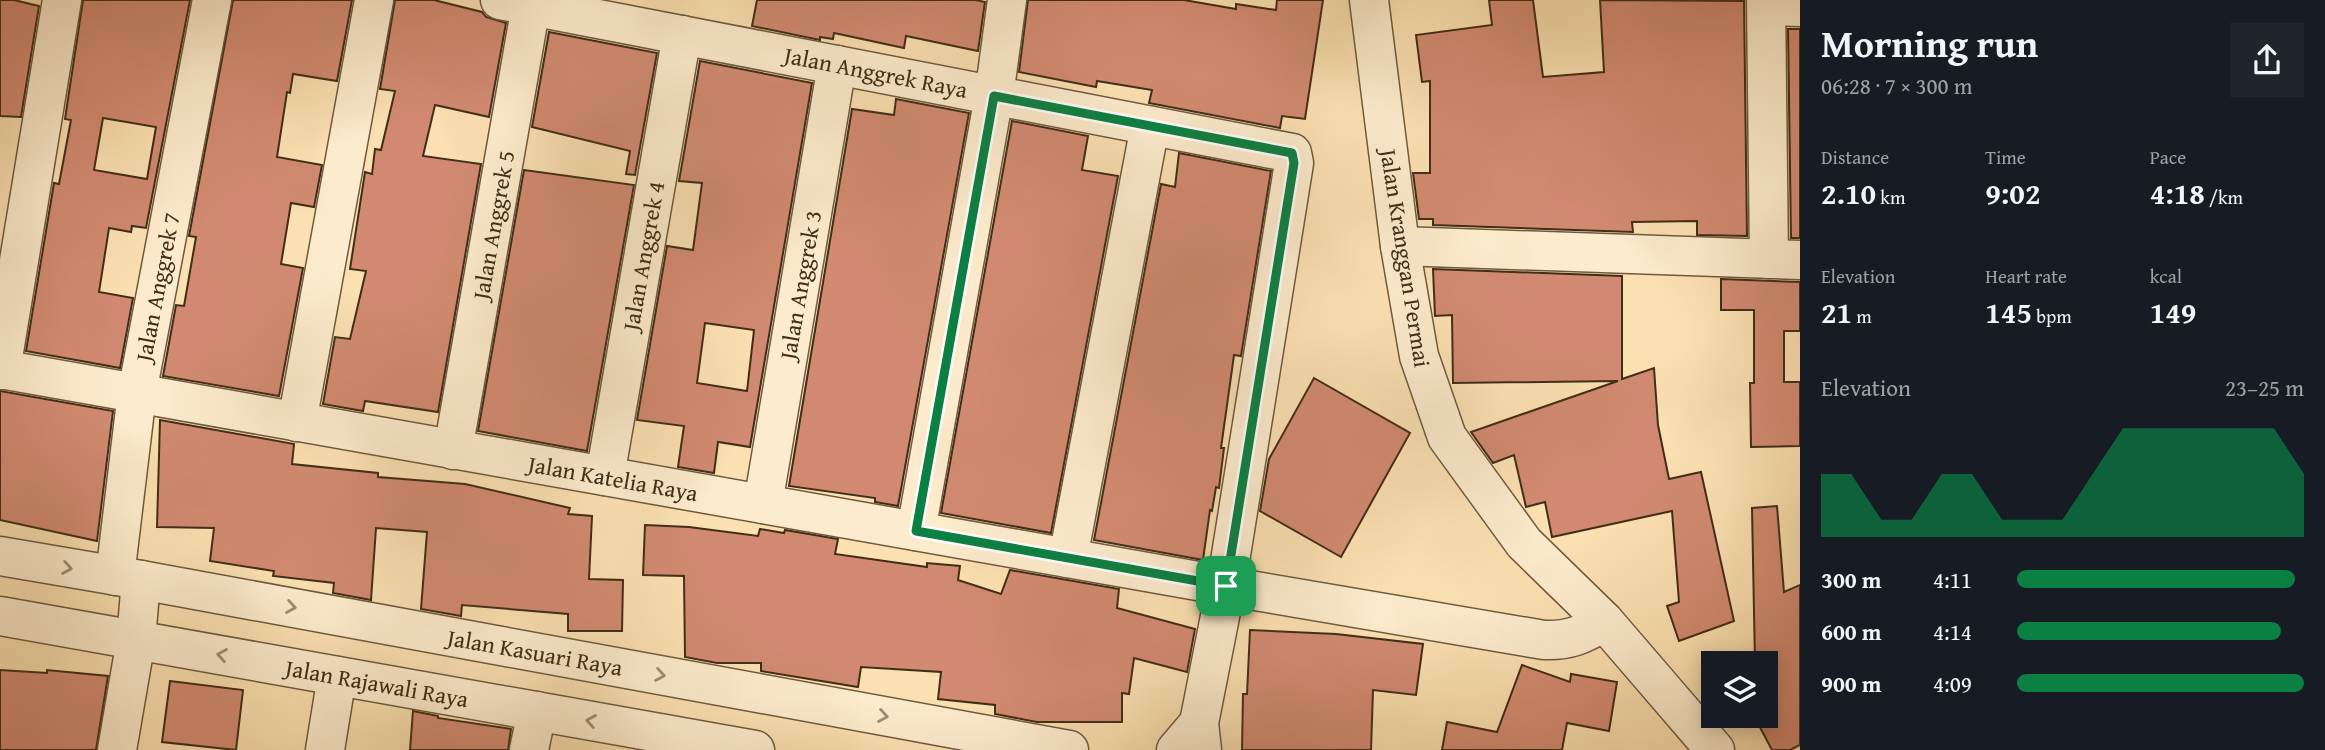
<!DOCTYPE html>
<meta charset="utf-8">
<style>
body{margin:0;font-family:"Gentium Book Plus",serif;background:#20242c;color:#f1f3f6;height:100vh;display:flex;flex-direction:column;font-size:26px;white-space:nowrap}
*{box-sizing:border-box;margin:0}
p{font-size:23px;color:#9ea1a6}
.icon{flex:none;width:38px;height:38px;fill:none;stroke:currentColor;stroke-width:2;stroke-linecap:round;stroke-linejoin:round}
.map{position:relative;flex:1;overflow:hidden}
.panel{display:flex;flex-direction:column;background:#171b24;width:525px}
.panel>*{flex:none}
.tools{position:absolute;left:1701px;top:651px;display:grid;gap:14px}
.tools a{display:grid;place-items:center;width:77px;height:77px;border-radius:0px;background:#171b24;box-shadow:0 4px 18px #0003;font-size:35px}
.pin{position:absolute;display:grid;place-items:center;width:60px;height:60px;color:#fff;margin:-30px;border-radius:14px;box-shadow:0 4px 10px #0006}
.round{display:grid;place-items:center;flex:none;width:74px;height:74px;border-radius:0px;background:#20242c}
.summary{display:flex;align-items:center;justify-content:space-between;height:119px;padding:0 21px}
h1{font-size:38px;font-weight:800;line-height:52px}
.metrics{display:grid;grid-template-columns:repeat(3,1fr);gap:10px;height:119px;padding:7px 21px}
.metrics div{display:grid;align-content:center}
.metrics b{font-size:30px;font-weight:800}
.metrics small{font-size:19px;font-weight:400}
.metrics p{font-size:19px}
.chart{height:196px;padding:14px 21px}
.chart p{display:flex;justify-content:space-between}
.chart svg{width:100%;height:126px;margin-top:7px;fill:#0b8043;opacity:.7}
ul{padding:0 21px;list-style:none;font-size:23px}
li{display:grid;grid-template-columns:112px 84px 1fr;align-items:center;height:52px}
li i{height:18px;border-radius:9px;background:#0b8043}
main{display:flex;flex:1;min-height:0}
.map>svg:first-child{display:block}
.building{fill:#d18a71;stroke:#402e17;stroke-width:2;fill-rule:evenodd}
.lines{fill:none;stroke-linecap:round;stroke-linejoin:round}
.minor-casing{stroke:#6f5a3e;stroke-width:41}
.minor{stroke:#fcebcc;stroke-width:38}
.oneway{stroke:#9e8c72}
.route-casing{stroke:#fff;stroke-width:14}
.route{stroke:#0b8043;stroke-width:9}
.labels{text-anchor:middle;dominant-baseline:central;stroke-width:5;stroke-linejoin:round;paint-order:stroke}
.street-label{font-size:23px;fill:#402e17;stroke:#fcebcc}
</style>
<main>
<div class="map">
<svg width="1800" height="750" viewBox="0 0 1800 750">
<rect width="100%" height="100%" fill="#fbe0b1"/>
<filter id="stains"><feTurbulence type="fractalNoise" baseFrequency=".00286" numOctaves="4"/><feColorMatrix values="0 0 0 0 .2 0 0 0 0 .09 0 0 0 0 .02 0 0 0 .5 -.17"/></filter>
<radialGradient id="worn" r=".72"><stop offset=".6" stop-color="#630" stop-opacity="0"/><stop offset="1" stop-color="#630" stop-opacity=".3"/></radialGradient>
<g class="building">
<path d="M0,0H14L39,6L21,117L0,116Z"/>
<path d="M83,0H190L146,228L132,226L131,232L109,228L99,292L133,298L120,368L26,351L54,183L59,184L71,120L65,119ZM103,118L156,127L147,179L94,170Z"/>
<path d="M233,0H352L337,81L293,74L290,93L287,92L277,157L322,165L314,207L291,203L281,264L303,268L279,396L163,376L176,305L184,306L196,237L189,236Z"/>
<path d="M395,0H434L482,12L486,17L506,23L489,117L435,105L423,156L481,164L438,412L365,401L363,411L323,404L335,337L350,339L366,271L350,269L365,172L372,174L375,149L381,150L395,91L380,89Z"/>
<path d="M757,0H975L985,2L978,51L906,36L904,48L834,33L833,39L820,37V40L752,26Z"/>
<path d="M1028,0H1184L1236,9V4L1276,10L1277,0H1323L1305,119L1282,116L1280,128L1149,103L1152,90L1097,81L1096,87L1019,72Z"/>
<path d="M1489,0H1533L1543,77L1604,72L1600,0L1744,1L1747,236L1697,235V221L1632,222L1633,232L1433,225V219H1419L1413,173H1430V81L1422,82L1416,35L1492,25Z"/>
<path d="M1788,29H1800V238H1791Z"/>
<path d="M549,32L657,53L635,175L626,174L630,151L532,127Z"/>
<path d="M700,61L812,83L750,447L718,442L714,473L678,467L684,426L637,420L667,246L693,250L702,183L679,181ZM705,323L754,330L747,391L697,383Z"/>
<path d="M896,99L969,113L898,506L875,502V498L789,486L852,109L894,115Z"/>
<path d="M1012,121L1088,136L1082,170L1118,176L1051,533L941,513Z"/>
<path d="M1179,153L1271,171L1241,356L1234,355L1221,448H1224L1219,488L1216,487L1212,511L1210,510L1203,560L1094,540L1161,184L1175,187Z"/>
<path d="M524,170L634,185L587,451L478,431Z"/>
<path d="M1433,269L1622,276V379L1654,368L1658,425L1669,479L1701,472L1734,621L1679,641L1667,606L1679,602L1672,511L1552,537L1545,502L1526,507L1514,455L1493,463L1471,432L1618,381L1453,383L1452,315L1435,316Z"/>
<path d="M1721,279L1800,282V331H1784V382H1800V446L1751,447L1750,383H1754V310H1721Z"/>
<path d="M1314,378L1410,433L1341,557L1260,511L1269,459Z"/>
<path d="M0,391L113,411L97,541L0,520Z"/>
<path d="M160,420L294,444L292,464L378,473V477L465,484L570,508L568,514L592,516L589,579L623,580L622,631H568V614L462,605L461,616L421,609L427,532L376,528L371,600L333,593L334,583L273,576L274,571L210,561L214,528L157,527Z"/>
<path d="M1777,506L1784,592L1800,585V745L1790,750H1772L1754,716H1766V663H1755L1752,508Z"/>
<path d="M645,525L689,527L758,536L760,529L784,533L785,530L838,539L835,554L927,567V563L960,566L958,580L1001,594L1010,570L1119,589L1117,608L1195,629L1187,672L1134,658L1129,694L1122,693V722H1037L995,714V705L938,699L941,672L861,667L858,687L761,671V663H717L685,657L684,576L643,575Z"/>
<path d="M1250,630L1336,634L1423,644L1416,695L1373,690L1371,750H1242L1243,694H1247Z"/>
<path d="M1522,665L1570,682L1571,674L1617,682L1609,731L1567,723L1562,750H1442L1447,722L1497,732Z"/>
<path d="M0,670L47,673V670L108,676L96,750H0Z"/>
<path d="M170,681L243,690L236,750L162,742Z"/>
<path d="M413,711L438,716V718L511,729L508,750H410Z"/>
</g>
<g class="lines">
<defs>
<g id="minor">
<path d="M500,0L1292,153L1294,163L1226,586L1199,723"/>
<path d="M1369,0L1400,246L1419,356L1447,437L1524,543L1604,621L1715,750"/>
<path d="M1766,0L1769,259"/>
<path d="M1767,6L1800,7"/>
<path d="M1400,246L1800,260"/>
<path d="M0,369L1226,586L1544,640C1568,641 1584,635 1604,621"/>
<path d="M1,370L62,0"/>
<path d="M297,422L374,0"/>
<path d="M453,450L532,0"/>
<path d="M605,476L682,35"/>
<path d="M763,504L837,65"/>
<path d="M916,531L994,96L1007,0"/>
<path d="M0,556L141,580L1069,750"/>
<path d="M1068,558L1150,126"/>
<path d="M115,576L137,393L212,0"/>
<path d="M0,616L755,750"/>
<path d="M117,750L136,640L141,580"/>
<path d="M325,750L337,676"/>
<path d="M529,750L537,711"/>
<path d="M1176,750L1199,723L1202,750"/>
</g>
</defs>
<use href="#minor" class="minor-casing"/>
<use href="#minor" class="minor"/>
</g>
<defs><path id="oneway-chevron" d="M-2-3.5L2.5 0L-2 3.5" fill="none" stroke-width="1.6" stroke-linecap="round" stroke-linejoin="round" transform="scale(1.75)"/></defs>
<g class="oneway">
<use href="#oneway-chevron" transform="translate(67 568) rotate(10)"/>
<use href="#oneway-chevron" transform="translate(291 607) rotate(10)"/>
<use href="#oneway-chevron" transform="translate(222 655) rotate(-170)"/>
<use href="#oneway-chevron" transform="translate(660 675) rotate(10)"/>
<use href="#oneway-chevron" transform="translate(883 716) rotate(10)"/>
<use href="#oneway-chevron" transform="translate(591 721) rotate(-170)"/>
</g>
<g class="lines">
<defs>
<path id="route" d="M994,96L1292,153L1294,163L1226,586L916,531Z"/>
</defs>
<use href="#route" class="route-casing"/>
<use href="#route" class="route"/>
</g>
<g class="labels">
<g class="street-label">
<text transform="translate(876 72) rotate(11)">Jalan Anggrek Raya</text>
<text transform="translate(493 225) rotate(-80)">Jalan Anggrek 5</text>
<text transform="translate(643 256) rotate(-80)">Jalan Anggrek 4</text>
<text transform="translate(1406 258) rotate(81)">Jalan Kranggan Permai</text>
<text transform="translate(800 285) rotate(-80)">Jalan Anggrek 3</text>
<text transform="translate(157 287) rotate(-79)">Jalan Anggrek 7</text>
<text transform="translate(613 478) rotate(10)">Jalan Katelia Raya</text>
<text transform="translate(535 652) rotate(10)">Jalan Kasuari Raya</text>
<text transform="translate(377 683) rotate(10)">Jalan Rajawali Raya</text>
</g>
</g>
<rect width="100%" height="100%" filter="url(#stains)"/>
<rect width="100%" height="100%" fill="url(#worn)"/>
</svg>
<div class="tools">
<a><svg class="icon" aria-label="layers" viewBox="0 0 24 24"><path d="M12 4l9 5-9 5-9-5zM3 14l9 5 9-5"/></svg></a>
</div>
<div class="pin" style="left:1226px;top:586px;background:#1e9e55"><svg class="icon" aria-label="arrive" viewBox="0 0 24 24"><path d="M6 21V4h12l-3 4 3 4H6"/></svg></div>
</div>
<section class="panel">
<div class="summary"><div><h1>Morning run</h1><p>06:28 · 7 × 300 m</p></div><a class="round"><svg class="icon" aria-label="share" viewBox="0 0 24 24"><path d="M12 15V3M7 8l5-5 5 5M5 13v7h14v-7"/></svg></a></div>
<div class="metrics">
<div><p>Distance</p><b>2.10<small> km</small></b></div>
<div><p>Time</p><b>9:02</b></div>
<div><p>Pace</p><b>4:18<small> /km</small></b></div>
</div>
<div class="metrics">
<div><p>Elevation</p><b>21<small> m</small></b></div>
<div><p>Heart rate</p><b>145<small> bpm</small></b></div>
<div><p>kcal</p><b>149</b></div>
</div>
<div class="chart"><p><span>Elevation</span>23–25 m</p>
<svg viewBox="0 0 160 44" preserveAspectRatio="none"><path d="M0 44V22L10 22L20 38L30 38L40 22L50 22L60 38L70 38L80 38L90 22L100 6L110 6L120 6L130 6L140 6L150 6L160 22V44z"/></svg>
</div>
<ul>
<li><b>300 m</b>4:11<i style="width:97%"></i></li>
<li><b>600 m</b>4:14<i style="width:92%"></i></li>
<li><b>900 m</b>4:09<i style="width:100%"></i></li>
</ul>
</section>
</main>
